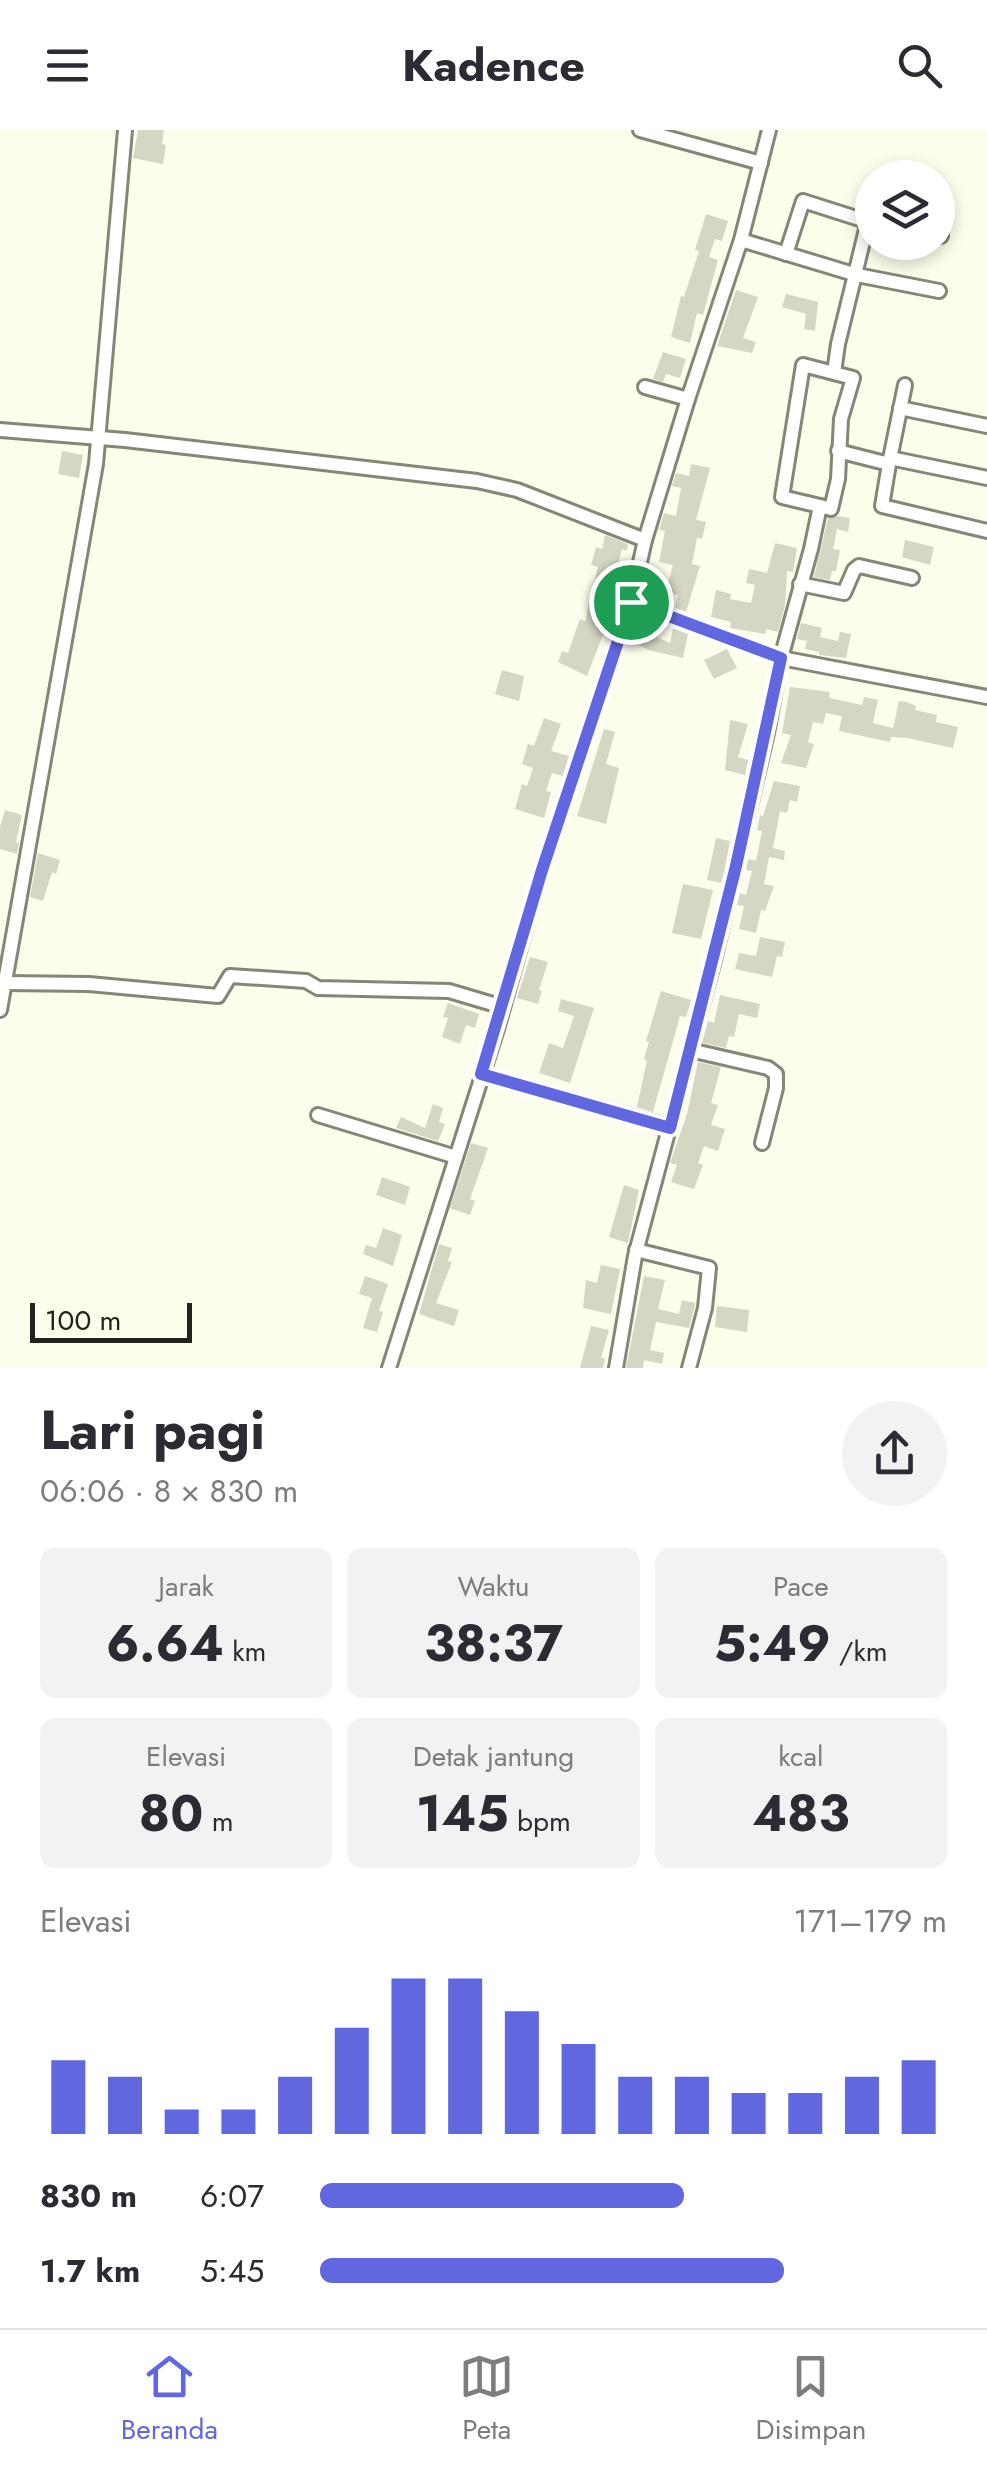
<!DOCTYPE html>
<html lang="id">
<meta charset="utf-8">
<style>
body{margin:0;font-family:Jost,sans-serif;background:#f2f2f3;color:#2b2b33;height:100vh;display:flex;flex-direction:column;font-size:38px;white-space:nowrap}
*{box-sizing:border-box;margin:0}
p{font-size:32px;color:#7c7c81}
.icon{flex:none;width:55px;height:55px;fill:none;stroke:currentColor;stroke-width:2;stroke-linecap:round;stroke-linejoin:round}
.map{position:relative;height:1238px;overflow:hidden}
.details{display:flex;flex-direction:column;background:#fff;flex:1}
.details>*{flex:none}
.buttons{position:absolute;left:855px;top:30px;display:grid;gap:20px}
.buttons a{display:grid;place-items:center;width:100px;height:100px;border-radius:50%;background:#fff;box-shadow:0 5px 15px #0003;font-size:50px}
.scale{position:absolute;left:30px;bottom:25px;width:162px;box-sizing:border-box;padding-left:10px;border:5px solid #23231d;border-top:0;font-size:28px;line-height:35px;white-space:nowrap;color:#23231d;-webkit-text-stroke:8px #fcfdea;paint-order:stroke}
.pin{position:absolute;display:grid;place-items:center;width:85px;height:85px;color:#fff;margin:-42px;border:5px solid #fff;border-radius:50%;box-shadow:0 2px 10px #0007}
.round{display:grid;place-items:center;flex:none;width:105px;height:105px;border-radius:52px;background:#f2f2f3}
.overview{display:flex;align-items:center;justify-content:space-between;height:170px;padding:0 40px}
h1{font-size:55px;font-weight:700;line-height:75px}
.stats{display:grid;grid-template-columns:repeat(3,1fr);gap:15px;height:170px;padding:10px 40px}
.stats div{display:grid;align-content:center;border-radius:15px;background:#f2f2f3;text-align:center}
.stats b{font-size:50px;font-weight:700}
.stats small{font-size:28px;font-weight:400}
.stats p{font-size:28px}
.chart{height:280px;padding:20px 40px}
.chart p{display:flex;justify-content:space-between}
.chart svg{width:100%;height:180px;margin-top:10px;stroke:#6067df;stroke-width:6}
ul{padding:0 40px;list-style:none;font-size:32px}
li{display:grid;grid-template-columns:160px 120px 1fr;align-items:center;height:75px}
li i{height:25px;border-radius:12px;background:#6067df}
header{display:flex;justify-content:space-between;align-items:center;height:130px;padding:0 40px;background:#fff;font-size:45px;font-weight:700}
.dock{display:flex;justify-content:space-around;align-items:center;height:140px;border-top:2px solid #e1e1e2;background:#fff;font-size:28px;color:#7c7c81}
.dock a{display:grid;justify-items:center;gap:5px}
.dock .active{color:#6067df}
.map>svg:first-child{display:block}
.building{fill:#d5d6c4}
.lines{fill:none;stroke-linecap:round;stroke-linejoin:round}
.minor-casing{stroke:#858676;stroke-width:18}
.minor{stroke:#fff;stroke-width:12}
.route-casing{stroke:#fff;stroke-width:20}
.route{stroke:#6067df;stroke-width:12}
</style>
<header><svg class="icon" aria-label="menu" viewBox="0 0 24 24"><path d="M4 6h16M4 12h16M4 18h16"/></svg>Kadence<svg class="icon" aria-label="search" viewBox="0 0 24 24"><circle cx="10" cy="10" r="6"/><path d="M15 15l6 6"/></svg></header>
<div class="map">
<svg width="987" height="1238" viewBox="0 0 987 1238">
<rect width="100%" height="100%" fill="#fcfdea"/>
<g class="building">
<path d="M138,0H164L162,14L166,15L163,34L133,28Z"/>
<path d="M706,84L728,91L722,111L715,109L709,127L718,130L703,185L697,183L690,213L671,207L681,166L684,167L699,121L695,120Z"/>
<path d="M736,160L758,167L743,208L756,212L752,223L717,216Z"/>
<path d="M786,164L818,172L815,201L804,199L806,184L782,177Z"/>
<path d="M663,222L686,229L680,248L666,244L663,252L653,249Z"/>
<path d="M62,321L83,325L79,348L58,344Z"/>
<path d="M691,334L710,338L696,390L706,392L702,409L697,408L692,434L700,436L686,482L675,478L678,465L652,460L654,451L668,454L673,435L659,432L665,401L659,400L664,383L676,386L681,358L672,356L676,343L689,346Z"/>
<path d="M838,386L850,388L848,402L837,399L833,419L840,420L836,441H832L830,450L814,447L828,388Z"/>
<path d="M605,405L628,414L627,421L622,419L614,449L618,450L610,478L613,479L587,546L558,532L562,521L568,523L580,489L585,491L598,437L591,435L596,417L602,419Z"/>
<path d="M905,410L934,417L930,435L902,427Z"/>
<path d="M775,413L797,418L793,442L787,441L785,476L778,502L766,499L765,504L730,498L731,492L711,487L716,460L731,464L730,469L751,473L755,455L746,453L749,439L767,443Z"/>
<path d="M801,493L822,498L820,507L838,511L840,502L851,504L846,528L819,525V522L805,519L807,511L797,509Z"/>
<path d="M637,498L670,513L673,498L688,504L683,528L648,520L632,511Z"/>
<path d="M727,519L737,538L714,549L704,530Z"/>
<path d="M502,540L524,546L519,571L495,564Z"/>
<path d="M790,557L830,562L829,568L862,575L864,567L878,570L873,593L893,598L899,571L907,572L916,576L915,580L937,585L936,592L958,597L953,618L907,608L891,607L890,612L839,601L842,586L826,583L823,594L813,592L808,612L814,614L806,638L781,633L791,605L782,603Z"/>
<path d="M544,588L561,594L551,621L569,626L563,646L552,643L546,661L551,662L544,688L515,679L522,654L527,656L533,638L522,634L528,614L534,616Z"/>
<path d="M730,590L748,594L738,627L748,630L745,645L725,640Z"/>
<path d="M604,599L615,602L606,634L619,638L606,694L577,686Z"/>
<path d="M774,651L800,656L797,672L790,670L787,683L780,681L773,718L785,721L784,730L769,727L764,754L774,756L765,781L761,780L756,803L739,799L744,776L737,775L740,763L746,765L752,741L746,740L748,729L756,731L762,701L757,700L760,685L763,686Z"/>
<path d="M5,680L22,685L16,712L19,713L17,724L0,719V697Z"/>
<path d="M716,708L730,711L722,753L707,750Z"/>
<path d="M38,723L60,730L56,744L52,742L43,771L30,767Z"/>
<path d="M683,754L713,760L701,809L672,803Z"/>
<path d="M760,807L785,812L782,827L777,826L772,847L735,839L739,823L756,826Z"/>
<path d="M530,827L548,832L539,860L542,861L538,874L517,868Z"/>
<path d="M661,861L691,870L686,887L680,886L653,982L637,977L647,930L644,929L649,912L646,911Z"/>
<path d="M720,865L760,874L757,888L739,884L734,907L729,906L726,918L702,913L708,891L714,893Z"/>
<path d="M561,869L594,878L570,953L539,943L549,913L563,918L574,886L558,881Z"/>
<path d="M448,873L479,884L475,898L466,895L460,914L442,907L448,888L443,887Z"/>
<path d="M698,932L721,937L711,973L718,975L711,995L725,999L718,1021L704,1016L698,1033L703,1035L694,1059L671,1052L677,1035L670,1033L687,984Z"/>
<path d="M433,974L443,978L439,992L445,994L438,1011L396,998L401,987L425,998Z"/>
<path d="M471,1013L488,1018L470,1069L475,1071L470,1085L450,1078Z"/>
<path d="M382,1047L410,1057L405,1075L376,1065Z"/>
<path d="M624,1055L639,1060L628,1113L609,1107Z"/>
<path d="M383,1098L402,1105L393,1136L363,1124L366,1115L376,1118Z"/>
<path d="M439,1114L452,1118L448,1131L452,1132L436,1173L459,1180L454,1196L419,1184Z"/>
<path d="M601,1135L620,1139L611,1184L583,1178L586,1150L597,1153Z"/>
<path d="M365,1146L388,1154L379,1181L383,1182L377,1202L363,1198L372,1168L359,1164Z"/>
<path d="M644,1146L665,1150L658,1179L679,1184L682,1170L695,1173V1176L689,1198L656,1192L650,1220L664,1223L662,1234L644,1230L643,1238H626Z"/>
<path d="M717,1176L749,1180L747,1202L715,1197Z"/>
<path d="M591,1196L609,1200L601,1228L605,1229L603,1238H580Z"/>
</g>
<g class="lines">
<defs>
<g id="minor">
<path d="M640,0L761,33"/>
<path d="M938,106H941"/>
<path d="M741,110L857,145L939,161"/>
<path d="M786,124L803,71L872,93"/>
<path d="M645,257L688,269"/>
<path d="M900,278L987,296"/>
<path d="M0,300L125,310L477,351L517,360L645,410"/>
<path d="M838,321L889,334L905,255"/>
<path d="M890,328L987,348"/>
<path d="M889,334L882,376L987,401"/>
<path d="M820,376L782,367L803,235L834,243"/>
<path d="M800,454L844,463L854,440L859,436L912,448"/>
<path d="M631,472L781,528L987,567"/>
<path d="M5,853L89,854L218,866L230,846L306,851L318,858L449,861L503,877"/>
<path d="M0,880L96,334L125,0"/>
<path d="M690,920L768,938L776,944V958L762,1013"/>
<path d="M481,944L670,997"/>
<path d="M318,985L456,1027"/>
<path d="M636,1120L709,1138L705,1178L689,1238"/>
<path d="M389,1238L497,899L542,740L631,472L645,410L688,269L741,110L769,0"/>
<path d="M616,1238L635,1126L714,830L767,603L781,528L811,419L820,376L831,379L838,349L841,289L853,248L834,243L838,214L872,75"/>
</g>
</defs>
<use href="#minor" class="minor-casing"/>
<use href="#minor" class="minor"/>
</g>
<g class="lines">
<defs>
<path id="route" d="M631,472L781,528L736,736L670,998L481,944L542,740Z"/>
</defs>
<use href="#route" class="route-casing"/>
<use href="#route" class="route"/>
</g>
</svg>
<div class="buttons">
<a><svg class="icon" aria-label="layers" viewBox="0 0 24 24"><path d="M12 4l9 5-9 5-9-5zM3 14l9 5 9-5"/></svg></a>
</div>
<div class="scale">100 m</div>
<div class="pin" style="left:631px;top:472px;background:#1e9e55"><svg class="icon" aria-label="arrive" viewBox="0 0 24 24"><path d="M6 21V4h12l-3 4 3 4H6"/></svg></div>
</div>
<section class="details">
<div class="overview"><div><h1>Lari pagi</h1><p>06:06 · 8 × 830 m</p></div><a class="round"><svg class="icon" aria-label="share" viewBox="0 0 24 24"><path d="M12 15V3M7 8l5-5 5 5M5 13v7h14v-7"/></svg></a></div>
<div class="stats">
<div><p>Jarak</p><b>6.64<small> km</small></b></div>
<div><p>Waktu</p><b>38:37</b></div>
<div><p>Pace</p><b>5:49<small> /km</small></b></div>
</div>
<div class="stats">
<div><p>Elevasi</p><b>80<small> m</small></b></div>
<div><p>Detak jantung</p><b>145<small> bpm</small></b></div>
<div><p>kcal</p><b>483</b></div>
</div>
<div class="chart"><p><span>Elevasi</span>171–179 m</p>
<svg viewBox="0 0 160 44" preserveAspectRatio="none"><path d="M5 44V26M15 44V30M25 44V38M35 44V38M45 44V30M55 44V18M65 44V6M75 44V6M85 44V14M95 44V22M105 44V30M115 44V30M125 44V34M135 44V34M145 44V30M155 44V26"/></svg>
</div>
<ul>
<li><b>830 m</b>6:07<i style="width:58%"></i></li>
<li><b>1.7 km</b>5:45<i style="width:74%"></i></li>
</ul>
</section>
<nav class="dock">
<a class="active"><svg class="icon" aria-label="home" viewBox="0 0 24 24"><path d="M3 11l9-7 9 7M6 9v11h12V9"/></svg>Beranda</a>
<a><svg class="icon" aria-label="map" viewBox="0 0 24 24"><path d="M3 6l6-2 6 2 6-2v14l-6 2-6-2-6 2zM9 4v14M15 6v14"/></svg>Peta</a>
<a><svg class="icon" aria-label="saved" viewBox="0 0 24 24"><path d="M7 4h10v16l-5-4-5 4z"/></svg>Disimpan</a>
</nav>
